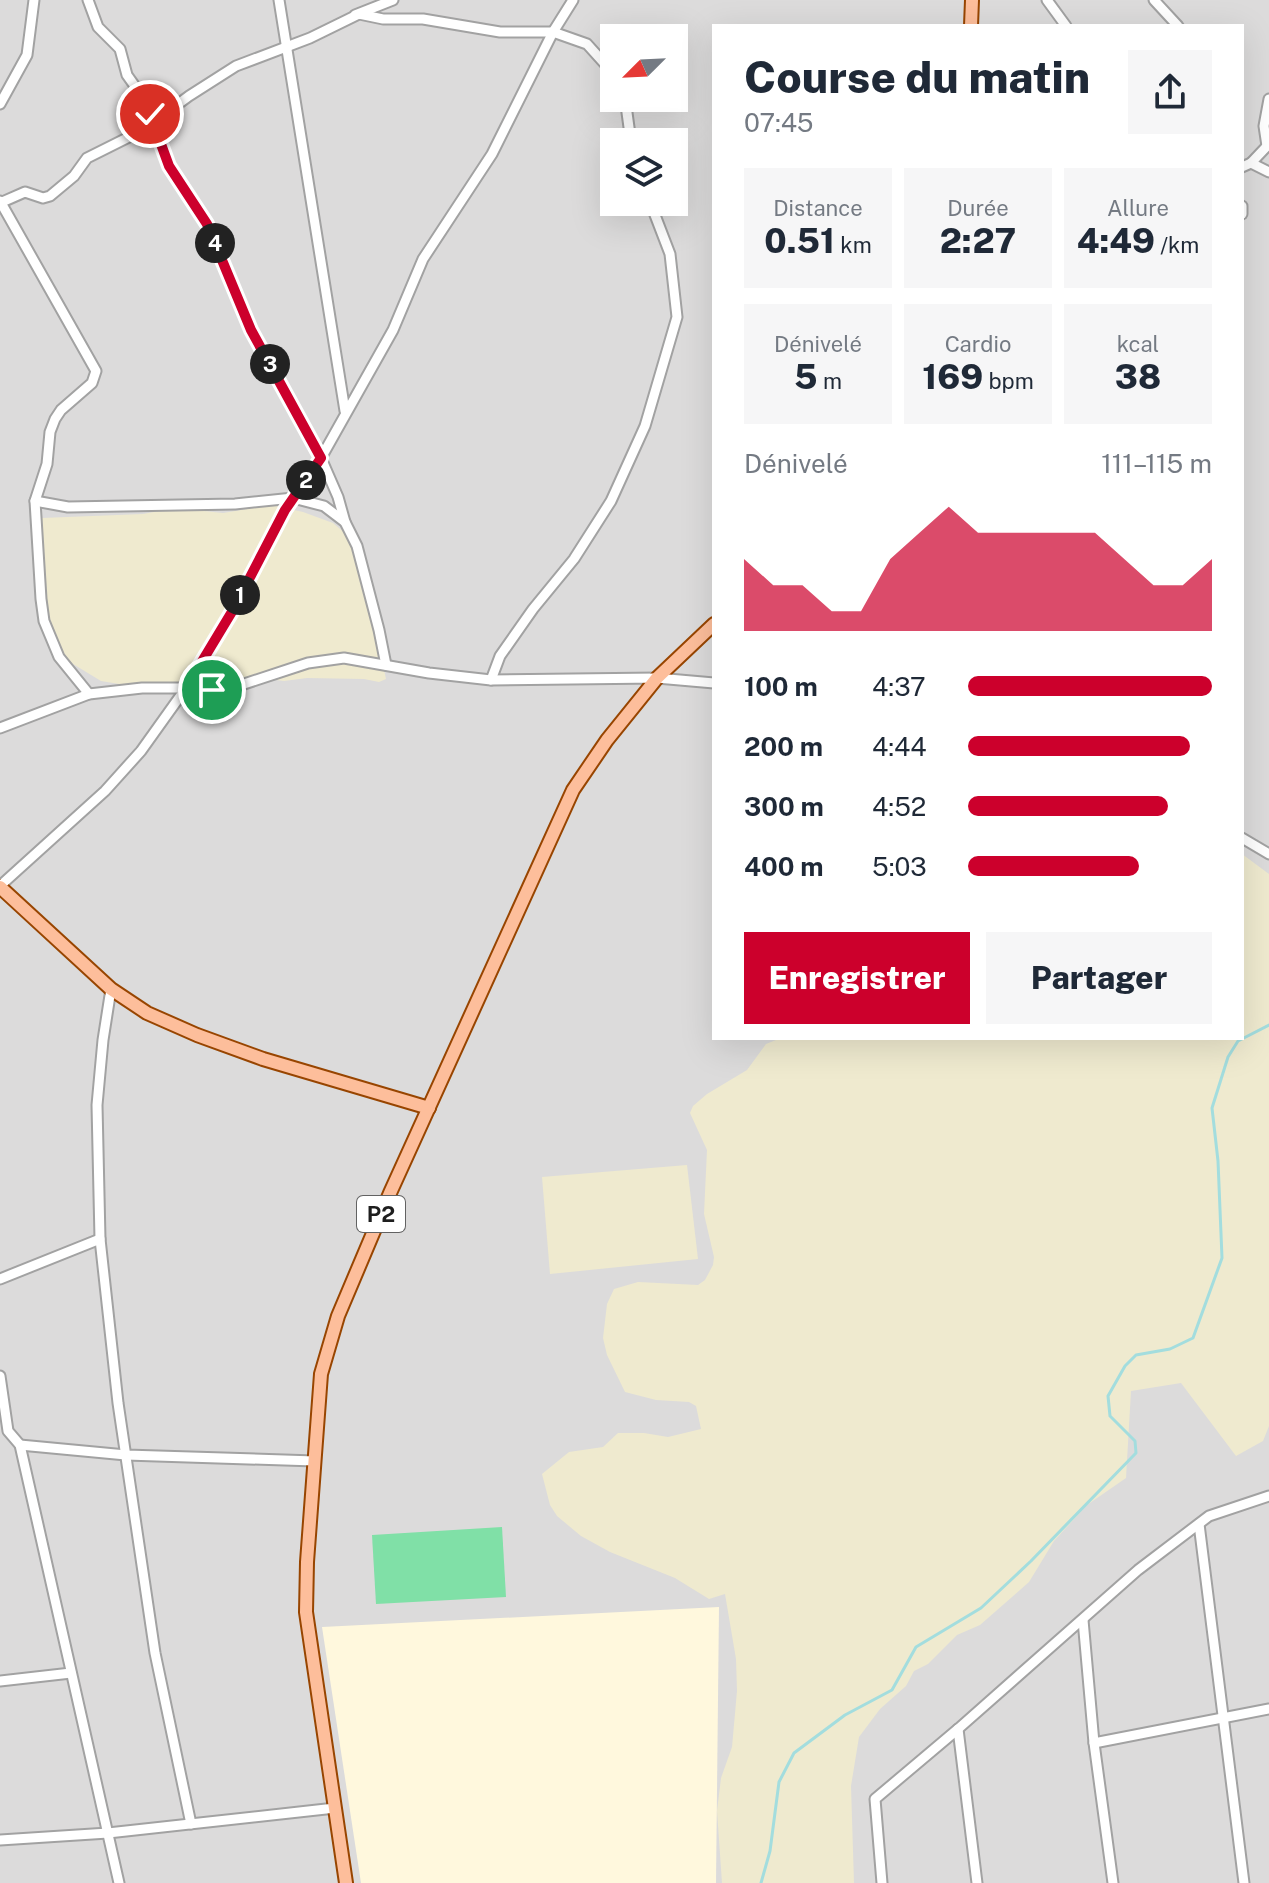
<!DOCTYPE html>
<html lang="fr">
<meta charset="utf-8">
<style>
body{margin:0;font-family:"Public Sans",sans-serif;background:#f6f6f7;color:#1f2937;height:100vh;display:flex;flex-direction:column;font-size:30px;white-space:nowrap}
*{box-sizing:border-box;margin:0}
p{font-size:26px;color:#747a83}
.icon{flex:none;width:44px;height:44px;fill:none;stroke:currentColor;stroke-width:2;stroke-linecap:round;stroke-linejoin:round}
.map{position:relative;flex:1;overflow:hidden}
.panel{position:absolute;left:712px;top:24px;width:532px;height:1016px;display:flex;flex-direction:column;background:#fff;border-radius:0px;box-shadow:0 8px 32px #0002}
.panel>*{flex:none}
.needle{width:52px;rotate:246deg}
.controls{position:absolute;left:600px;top:24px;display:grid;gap:16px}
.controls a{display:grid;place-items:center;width:88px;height:88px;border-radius:0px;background:#fff;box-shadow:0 8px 32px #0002;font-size:40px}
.pin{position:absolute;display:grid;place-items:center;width:68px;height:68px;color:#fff;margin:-34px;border:4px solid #fff;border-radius:50%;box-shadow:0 2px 8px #0007}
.km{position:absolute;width:40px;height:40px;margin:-20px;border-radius:50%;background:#222;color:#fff;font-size:22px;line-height:40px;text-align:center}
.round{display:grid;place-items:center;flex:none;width:84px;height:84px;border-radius:0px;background:#f6f6f7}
.overview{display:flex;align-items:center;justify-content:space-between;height:136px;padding:0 32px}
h1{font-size:44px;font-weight:800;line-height:60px}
.metrics{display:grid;grid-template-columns:repeat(3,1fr);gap:12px;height:136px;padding:8px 32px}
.metrics div{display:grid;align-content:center;border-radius:0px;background:#f6f6f7;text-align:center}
.metrics b{font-size:34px;font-weight:800}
.metrics small{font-size:22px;font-weight:400}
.metrics p{font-size:22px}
.chart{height:224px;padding:16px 32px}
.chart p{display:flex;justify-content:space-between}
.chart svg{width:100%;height:144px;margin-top:8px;fill:#cc002c;opacity:.7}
.cta{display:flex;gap:16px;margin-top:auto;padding:16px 32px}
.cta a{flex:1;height:92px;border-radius:0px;background:#cc002c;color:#fff;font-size:32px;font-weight:800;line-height:92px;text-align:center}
.cta a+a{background:#f6f6f7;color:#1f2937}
ul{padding:0 32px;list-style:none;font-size:26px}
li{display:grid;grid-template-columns:128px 96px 1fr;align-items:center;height:60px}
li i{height:20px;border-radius:10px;background:#cc002c}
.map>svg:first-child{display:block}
.residential{fill:#dcdbdb;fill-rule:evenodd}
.education{fill:#fff8dd}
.farmland{fill:#efeacf}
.pitch{fill:#80e0a7}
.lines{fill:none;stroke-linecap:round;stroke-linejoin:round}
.stream{stroke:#a3ddde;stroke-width:3}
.minor-casing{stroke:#a2a2a2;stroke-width:13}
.major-casing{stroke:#984500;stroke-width:16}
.minor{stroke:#fff;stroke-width:9}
.major{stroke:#fdbe9b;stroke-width:12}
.route-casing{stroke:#fff;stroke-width:16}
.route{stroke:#cc002c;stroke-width:10}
.labels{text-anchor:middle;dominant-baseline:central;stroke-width:6;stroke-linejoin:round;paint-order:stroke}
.shield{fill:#fff;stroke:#626262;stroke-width:2}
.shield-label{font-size:22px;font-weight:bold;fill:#1e1e1e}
</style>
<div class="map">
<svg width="1269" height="1883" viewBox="0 0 1269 1883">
<rect width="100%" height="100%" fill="#efe9e4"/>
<path class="residential" d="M0,0H1269V1883H0ZM714,26H1242V1038H714ZM614,38H674V98H614ZM614,142H674V202H614Z"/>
<path class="education" d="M719,1607L716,1883H361L322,1627Z"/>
<g class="farmland">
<path d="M272,505L303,512L333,523L346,534L368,593L386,679L379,682L364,679L307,678L284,681L251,677L150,689L101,681L73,664L62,652L39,598L35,522L42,518L143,514L175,508L223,513Z"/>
<path d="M1242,854L1269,874V1426L1263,1441L1236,1456L1181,1383L1131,1391L1126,1478L1087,1505L1054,1541L1029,1582L980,1625L957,1635L928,1664L914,1671L906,1686L880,1709L859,1737L851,1786L854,1883H722L717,1811L721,1778L732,1747L737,1691L736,1659L725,1594L709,1599L675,1578L610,1552L581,1536L557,1516L550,1505L542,1474L569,1452L603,1447L618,1433H644L668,1437L701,1429L696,1406L689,1402L656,1400L625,1392L607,1355L603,1338L607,1304L614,1289L638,1282L698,1285L705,1280L713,1265L714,1257L704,1214L707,1150L690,1113L693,1106L707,1094L747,1070L766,1044L781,1038H1242Z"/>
<path d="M687,1165L698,1259L550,1274L542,1177Z"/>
</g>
<path class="pitch" d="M502,1527L506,1597L376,1604L372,1535Z"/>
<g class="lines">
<path class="stream" d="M761,1883L770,1851L779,1782L794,1753L845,1715L892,1690L916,1647L981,1608L1031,1561L1136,1453L1135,1441L1110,1416L1108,1396L1125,1366L1136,1355L1170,1349L1193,1338L1222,1258L1218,1161L1212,1108L1228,1057L1238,1041L1269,1025"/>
<defs>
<g id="minor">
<path d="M88,0L98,27L120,49L127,75L144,99L169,166L207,224L251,330L321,458L338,497L345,522"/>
<path d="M279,0L345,411"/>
<path d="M1047,0L1066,26"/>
<path d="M1154,0L1178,26"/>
<path d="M355,15L393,0"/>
<path d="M625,98L631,142"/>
<path d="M0,104L27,55L34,0"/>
<path d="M1267,146L1264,126L1269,99"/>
<path d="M1251,163L1269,172"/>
<path d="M1242,167L1251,163L1269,144"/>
<path d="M0,201L96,371L92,383L61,410L55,419L50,432L47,464L35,501L41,599L44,621L59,657L89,694"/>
<path d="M0,203L25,192L43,198L50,196L74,176L87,158L143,130L189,96L236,66L310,38L359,14L383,19H423L500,32H553L587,44L614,74"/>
<path d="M1242,206V214"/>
<path d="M35,501L68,507L235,504L293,498L324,506L345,522L357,546L379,630L386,665"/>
<path d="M491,680L500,656L533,609L574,559L611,501L645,426L677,317L670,254L650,202"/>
<path d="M0,728L89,694L142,688H232L308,663L344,658L429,673L491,680L657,678L714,683"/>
<path d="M1242,838L1269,854"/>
<path d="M0,886L105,791L141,751L186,688L233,610L285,510L321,458L393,330L423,259L492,154L553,32L573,0"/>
<path d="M111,989L103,1040L97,1105L100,1239L118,1403L155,1653L191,1824"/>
<path d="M0,1279L100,1239"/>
<path d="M0,1376L8,1431L20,1445L119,1883"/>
<path d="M20,1445L126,1455L315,1461"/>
<path d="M1199,1524L1244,1883"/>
<path d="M1083,1620L1094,1743L1113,1883"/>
<path d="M0,1681L71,1673"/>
<path d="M958,1729L977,1883"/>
<path d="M1094,1743L1269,1709"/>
<path d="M0,1840L108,1833L335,1808"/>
<path d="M882,1883L875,1799L958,1729L1138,1570L1209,1516L1269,1496"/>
</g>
<g id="major">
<path d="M971,26L972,0"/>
<path d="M0,887L111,989L147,1013L197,1035L263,1059L429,1108"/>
<path d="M346,1883L306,1612L307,1562L321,1374L338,1316L390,1193L573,790L607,740L657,678L714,624"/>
</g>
</defs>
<use href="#minor" class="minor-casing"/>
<use href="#major" class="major-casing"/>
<use href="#minor" class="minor"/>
<use href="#major" class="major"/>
</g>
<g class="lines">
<defs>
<path id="route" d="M150,114L169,166L207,224L251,330L321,458L285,510L233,610L186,688L212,690"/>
</defs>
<use href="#route" class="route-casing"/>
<use href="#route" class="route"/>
</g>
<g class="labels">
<rect class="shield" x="357" y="1196" width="48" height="36" rx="6"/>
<g class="shield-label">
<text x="381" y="1214">P2</text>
</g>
</g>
</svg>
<div class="controls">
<a><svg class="needle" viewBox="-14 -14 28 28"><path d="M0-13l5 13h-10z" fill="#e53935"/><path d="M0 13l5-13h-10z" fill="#747a83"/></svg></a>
<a><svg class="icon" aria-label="layers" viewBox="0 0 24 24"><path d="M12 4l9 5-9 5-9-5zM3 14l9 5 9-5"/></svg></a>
</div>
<div class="pin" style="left:212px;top:690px;background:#1e9e55"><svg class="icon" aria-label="arrive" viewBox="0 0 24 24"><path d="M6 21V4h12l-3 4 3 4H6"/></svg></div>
<div class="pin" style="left:150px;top:114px;background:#d93025"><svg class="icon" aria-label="check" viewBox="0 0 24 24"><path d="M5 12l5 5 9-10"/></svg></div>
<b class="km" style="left:240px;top:595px">1</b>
<b class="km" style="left:306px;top:480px">2</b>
<b class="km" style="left:270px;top:364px">3</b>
<b class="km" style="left:215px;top:243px">4</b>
<section class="panel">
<div class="overview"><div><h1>Course du matin</h1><p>07:45</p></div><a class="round"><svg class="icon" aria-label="share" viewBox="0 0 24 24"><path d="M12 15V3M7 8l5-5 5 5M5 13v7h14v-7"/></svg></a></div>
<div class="metrics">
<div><p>Distance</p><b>0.51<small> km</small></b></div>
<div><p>Durée</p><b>2:27</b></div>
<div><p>Allure</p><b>4:49<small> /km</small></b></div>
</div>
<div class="metrics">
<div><p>Dénivelé</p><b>5<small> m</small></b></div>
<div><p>Cardio</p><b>169<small> bpm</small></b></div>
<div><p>kcal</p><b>38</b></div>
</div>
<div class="chart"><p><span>Dénivelé</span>111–115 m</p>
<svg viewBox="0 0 160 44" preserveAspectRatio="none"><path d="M0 44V22L10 30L20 30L30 38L40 38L50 22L60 14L70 6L80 14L90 14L100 14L110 14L120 14L130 22L140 30L150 30L160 22V44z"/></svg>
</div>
<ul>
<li><b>100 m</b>4:37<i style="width:100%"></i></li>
<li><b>200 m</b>4:44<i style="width:91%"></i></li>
<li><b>300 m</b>4:52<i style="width:82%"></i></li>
<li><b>400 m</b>5:03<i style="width:70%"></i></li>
</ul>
<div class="cta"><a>Enregistrer</a><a>Partager</a></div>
</section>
</div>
